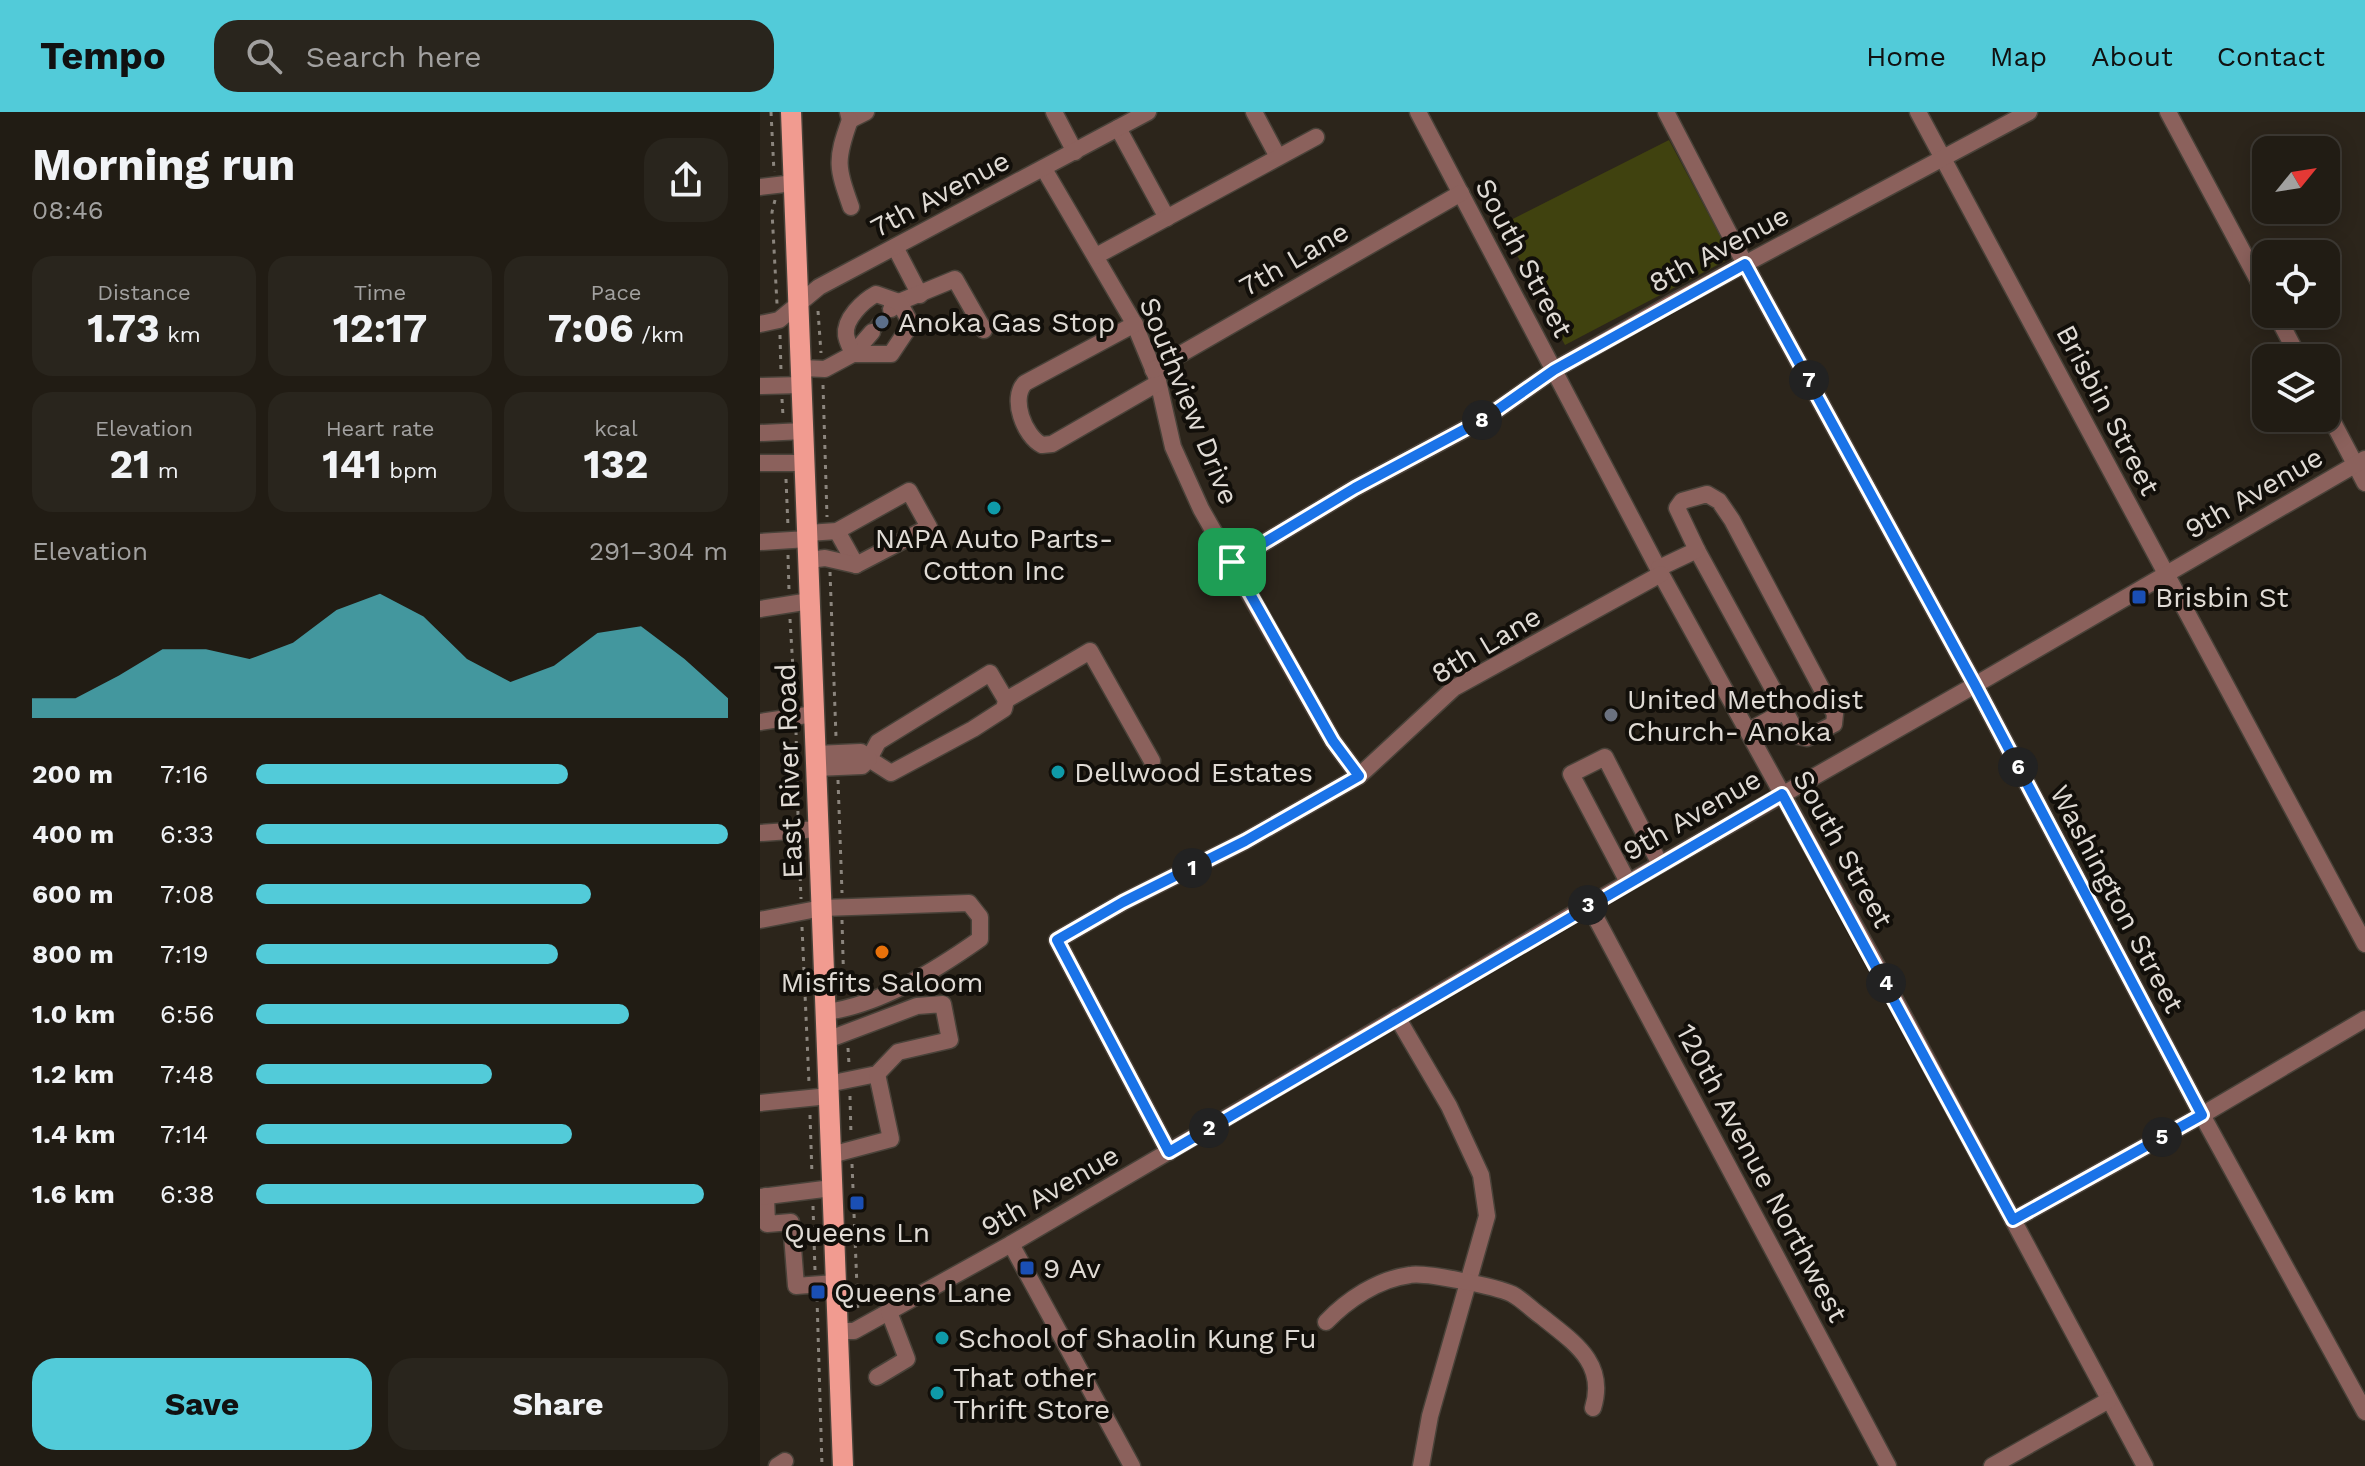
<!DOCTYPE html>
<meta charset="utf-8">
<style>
body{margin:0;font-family:"Work Sans",sans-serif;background:#29251d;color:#f1f3f6;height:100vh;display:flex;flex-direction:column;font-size:30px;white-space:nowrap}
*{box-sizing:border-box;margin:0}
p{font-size:26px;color:#a2a1a0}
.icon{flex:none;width:44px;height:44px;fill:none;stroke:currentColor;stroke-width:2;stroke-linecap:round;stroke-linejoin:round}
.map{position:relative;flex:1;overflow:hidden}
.panel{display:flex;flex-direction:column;background:#211c14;width:760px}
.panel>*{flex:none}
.needle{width:52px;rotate:60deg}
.tools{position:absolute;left:1492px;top:24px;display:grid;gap:16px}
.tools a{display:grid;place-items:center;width:88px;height:88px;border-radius:16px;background:#211c14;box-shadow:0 4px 20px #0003,0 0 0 2px #3e3a34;font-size:40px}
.pin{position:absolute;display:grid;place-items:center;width:68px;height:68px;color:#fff;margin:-34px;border-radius:16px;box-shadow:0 4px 12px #0006}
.km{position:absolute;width:40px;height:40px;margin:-20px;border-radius:50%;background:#222;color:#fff;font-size:22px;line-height:40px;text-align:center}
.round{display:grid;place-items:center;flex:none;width:84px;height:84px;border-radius:24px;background:#29251d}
.overview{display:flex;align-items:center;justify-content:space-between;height:136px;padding:0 32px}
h1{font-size:44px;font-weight:700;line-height:60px}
.stats{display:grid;grid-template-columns:repeat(3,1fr);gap:12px;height:136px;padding:8px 32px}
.stats div{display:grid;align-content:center;border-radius:20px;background:#29251d;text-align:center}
.stats b{font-size:40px;font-weight:700}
.stats small{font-size:22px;font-weight:400}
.stats p{font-size:22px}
.chart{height:224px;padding:16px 32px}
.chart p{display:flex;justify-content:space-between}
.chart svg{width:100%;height:144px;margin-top:8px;fill:#52cbd9;opacity:.7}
.action{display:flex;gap:16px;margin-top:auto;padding:16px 32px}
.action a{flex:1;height:92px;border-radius:24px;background:#52cbd9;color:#111;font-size:32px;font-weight:700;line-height:92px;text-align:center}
.action a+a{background:#29251d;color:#f1f3f6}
ul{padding:0 32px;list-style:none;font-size:26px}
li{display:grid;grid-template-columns:128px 96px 1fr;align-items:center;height:60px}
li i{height:20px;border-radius:10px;background:#52cbd9}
header{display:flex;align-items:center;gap:48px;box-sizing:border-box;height:112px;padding:0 40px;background:#52cbd9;color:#111}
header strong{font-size:38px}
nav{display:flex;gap:44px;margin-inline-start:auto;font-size:28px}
.search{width:560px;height:72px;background:#29251d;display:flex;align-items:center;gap:20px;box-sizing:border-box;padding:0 28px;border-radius:24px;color:#a2a1a0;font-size:30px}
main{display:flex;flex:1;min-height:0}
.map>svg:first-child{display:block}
.green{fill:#40420f}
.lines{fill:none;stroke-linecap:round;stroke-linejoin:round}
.minor-tunnel{stroke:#474037;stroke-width:16;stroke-dasharray:16 8;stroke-linecap:butt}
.minor-casing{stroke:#494239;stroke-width:19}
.major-casing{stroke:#494239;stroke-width:23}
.path{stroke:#8b857d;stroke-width:3;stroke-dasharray:4 6;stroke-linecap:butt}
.minor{stroke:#8b615c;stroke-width:16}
.major{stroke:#f19b90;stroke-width:20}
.route-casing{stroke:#fff;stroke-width:16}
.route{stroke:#1a73e8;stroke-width:10}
.service-dot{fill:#5c6f8a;stroke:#120f0a;stroke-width:3}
.culture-dot{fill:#0f9aa8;stroke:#120f0a;stroke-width:3}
.transit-dot{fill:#1a4fb4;stroke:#120f0a;stroke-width:3}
.worship-dot{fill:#6b7280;stroke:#120f0a;stroke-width:3}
.food-dot{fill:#e8710a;stroke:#120f0a;stroke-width:3}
.labels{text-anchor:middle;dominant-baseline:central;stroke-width:8;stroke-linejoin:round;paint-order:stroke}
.street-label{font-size:28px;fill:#e0dbd5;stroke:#120f0a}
.poi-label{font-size:28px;fill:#e0dbd5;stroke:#120f0a;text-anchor:start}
</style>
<header>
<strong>Tempo</strong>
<div class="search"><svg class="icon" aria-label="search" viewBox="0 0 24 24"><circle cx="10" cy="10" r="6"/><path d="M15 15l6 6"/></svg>Search here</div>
<nav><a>Home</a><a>Map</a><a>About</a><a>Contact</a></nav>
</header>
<main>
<section class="panel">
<div class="overview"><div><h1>Morning run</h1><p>08:46</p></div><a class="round"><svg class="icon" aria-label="share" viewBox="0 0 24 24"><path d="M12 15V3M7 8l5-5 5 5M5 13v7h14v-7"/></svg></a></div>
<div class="stats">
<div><p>Distance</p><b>1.73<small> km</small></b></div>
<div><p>Time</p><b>12:17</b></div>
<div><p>Pace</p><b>7:06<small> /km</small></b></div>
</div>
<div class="stats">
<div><p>Elevation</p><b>21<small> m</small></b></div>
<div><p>Heart rate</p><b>141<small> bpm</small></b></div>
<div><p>kcal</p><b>132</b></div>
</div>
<div class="chart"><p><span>Elevation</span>291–304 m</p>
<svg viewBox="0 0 160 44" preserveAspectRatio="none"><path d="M0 44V38L10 38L20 31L30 23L40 23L50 26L60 21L70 11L80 6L90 13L100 26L110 33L120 28L130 18L140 16L150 26L160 38V44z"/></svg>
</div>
<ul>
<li><b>200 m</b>7:16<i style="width:66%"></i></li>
<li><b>400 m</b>6:33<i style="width:100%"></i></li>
<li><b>600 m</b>7:08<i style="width:71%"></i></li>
<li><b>800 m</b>7:19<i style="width:64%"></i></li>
<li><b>1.0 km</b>6:56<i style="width:79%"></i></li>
<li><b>1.2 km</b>7:48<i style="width:50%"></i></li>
<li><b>1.4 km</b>7:14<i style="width:67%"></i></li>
<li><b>1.6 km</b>6:38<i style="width:95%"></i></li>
</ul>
<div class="action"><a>Save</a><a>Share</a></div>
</section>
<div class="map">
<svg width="1605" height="1354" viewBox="0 0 1605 1354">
<rect width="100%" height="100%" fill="#2c251b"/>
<path class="green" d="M909,28L967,137V148L805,233L741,113Z"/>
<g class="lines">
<path class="minor-tunnel" d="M112,220L130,198"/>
<defs>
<g id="minor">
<path d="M88,0L90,8L106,0"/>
<path d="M294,0L315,40"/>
<path d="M494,0L518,45"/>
<path d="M658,0L901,462L1111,843L1385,1354"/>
<path d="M906,0L985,152L1215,573L1442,1003L1605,1300"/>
<path d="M1158,0L1605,832"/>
<path d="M1408,0L1506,183"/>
<path d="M90,8C75,49 77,55 91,95"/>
<path d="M358,16L407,106"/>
<path d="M284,57L374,211L398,269L413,335L441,397L573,629L599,664"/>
<path d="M0,75L34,71"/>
<path d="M135,135L160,183"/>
<path d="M336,144L556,25"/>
<path d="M131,197L139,190L195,167L224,218"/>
<path d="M1516,202L1539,246"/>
<path d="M0,212L19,208L59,175L388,0"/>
<path d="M375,212L265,271C250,286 264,324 282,333L292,332L398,271"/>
<path d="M93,242L112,220"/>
<path d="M42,256L65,257L93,242C91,236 87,230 86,223C84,207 103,189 116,182L139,190L151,212L131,242H93"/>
<path d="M393,258L701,81"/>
<path d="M0,274L42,273"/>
<path d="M1566,297L1605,371"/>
<path d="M0,321L44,319"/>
<path d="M0,351H45"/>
<path d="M77,419L96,453"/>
<path d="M48,421L77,419L149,379L169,415L96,453L65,446L49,448"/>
<path d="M0,430L48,427"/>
<path d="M937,438L1025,599"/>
<path d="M472,450L595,376L724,307L794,258L910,192L1269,0"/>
<path d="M899,456L937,438L917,396L922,389L947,382L959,389L972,408L1075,602L1074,612L1047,626L1038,624L1025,599L988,619"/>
<path d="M0,497L50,489"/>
<path d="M246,588L244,597L213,617L131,661L109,647L118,630L230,561L246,588L330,539L392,649"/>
<path d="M0,610L54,602"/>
<path d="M56,642L101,640L109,647L102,654L56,656"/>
<path d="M0,721L59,717"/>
<path d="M868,770L811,662L845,645L900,752"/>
<path d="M829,793L1128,1354"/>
<path d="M0,808L62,796L209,791L220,805V827C176,858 120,893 66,900"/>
<path d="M637,905L689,994L721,1063L727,1104L670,1304L661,1354"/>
<path d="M67,928L157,894L183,892L190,928L138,940L117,962L68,972"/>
<path d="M0,991L69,984"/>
<path d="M409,1040L297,828L363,790L485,729L599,664L694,576L901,462"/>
<path d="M71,1043L131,1027L117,962"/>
<path d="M6,1084L7,1112L31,1110L36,1174L75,1171"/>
<path d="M0,1085L72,1076"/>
<path d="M1253,1108L1442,1003L1605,907"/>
<path d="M251,1132L372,1354"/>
<path d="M566,1210C587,1188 618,1167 650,1163C666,1160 737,1175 752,1182C762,1187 772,1198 781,1204C813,1230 847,1250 833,1296"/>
<path d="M77,1219H94L251,1132L829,793L1215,573L1605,347"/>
<path d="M117,1265L147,1247L129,1200"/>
<path d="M17,1354L25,1349"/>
<path d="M1232,1354L1349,1288"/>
</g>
<path id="major" d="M31,0L83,1354"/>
</defs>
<use href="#minor" class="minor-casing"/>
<use href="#major" class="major-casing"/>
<g class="path">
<path d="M11,0L14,60"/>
<path d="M15,88L12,100L17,192"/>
<path d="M58,199L61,241"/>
<path d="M20,223L21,260"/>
<path d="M63,273L67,405"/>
<path d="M22,287L23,304"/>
<path d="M26,367L28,415"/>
<path d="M28,443L29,479"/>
<path d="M70,460L76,625"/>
<path d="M30,507L35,591"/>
<path d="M36,619L38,703"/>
<path d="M78,668L82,781"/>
<path d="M39,735L41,787"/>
<path d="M82,808L84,881"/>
<path d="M42,815L49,971"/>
<path d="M88,936L89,952"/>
<path d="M90,984L91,1024"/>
<path d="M50,1003L52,1063"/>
<path d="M92,1052L98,1200"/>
<path d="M53,1094L55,1159"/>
<path d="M57,1186L62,1354"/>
</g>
<use href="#minor" class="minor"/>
<use href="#major" class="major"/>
</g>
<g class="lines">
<defs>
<path id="route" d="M985,152L1215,573L1442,1003L1253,1108L1022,682L409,1040L297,828L363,790L485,729L599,664L573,629L472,450L595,376L724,307L794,258Z"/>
</defs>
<use href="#route" class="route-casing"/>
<use href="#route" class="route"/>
</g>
<circle class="service-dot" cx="122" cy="210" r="8"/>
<g class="culture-dot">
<circle cx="234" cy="396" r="8"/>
<circle cx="298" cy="660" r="8"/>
<circle cx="182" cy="1226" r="8"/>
<circle cx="177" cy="1281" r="8"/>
</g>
<g class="transit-dot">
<rect x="1371" y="477" width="16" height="16" rx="4"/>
<rect x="89" y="1083" width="16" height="16" rx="4"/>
<rect x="259" y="1148" width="16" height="16" rx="4"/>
<rect x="50" y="1172" width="16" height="16" rx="4"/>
</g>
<circle class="worship-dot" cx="851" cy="603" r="8"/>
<circle class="food-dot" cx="122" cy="840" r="8"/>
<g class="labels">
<g class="street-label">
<text transform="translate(180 82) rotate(-28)">7th Avenue</text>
<text transform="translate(959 137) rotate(-28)">8th Avenue</text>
<text transform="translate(764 146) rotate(62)">South Street</text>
<text transform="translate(534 147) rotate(-30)">7th Lane</text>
<text transform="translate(429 289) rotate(68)">Southview Drive</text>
<text transform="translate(1348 298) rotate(62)">Brisbin Street</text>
<text transform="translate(1494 381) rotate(-30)">9th Avenue</text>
<text transform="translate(726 533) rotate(-31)">8th Lane</text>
<text transform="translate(29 659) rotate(-92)">East River Road</text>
<text transform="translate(932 703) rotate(-30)">9th Avenue</text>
<text transform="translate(1083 737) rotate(61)">South Street</text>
<text transform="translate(1357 787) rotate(62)">Washington Street</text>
<text transform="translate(1002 1061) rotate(62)">120th Avenue Northwest</text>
<text transform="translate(290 1079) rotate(-30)">9th Avenue</text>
</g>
<g class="poi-label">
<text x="138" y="210">Anoka Gas Stop</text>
<text x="234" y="426" text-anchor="middle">NAPA Auto Parts-<tspan x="234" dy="32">Cotton Inc</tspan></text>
<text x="1395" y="485">Brisbin St</text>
<text x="867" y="587">United Methodist<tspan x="867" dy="32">Church- Anoka</tspan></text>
<text x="314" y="660">Dellwood Estates</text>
<text x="122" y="870" text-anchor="middle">Misfits Saloom</text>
<text x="97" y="1120" text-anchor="middle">Queens Ln</text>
<text x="283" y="1156">9 Av</text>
<text x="74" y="1180">Queens Lane</text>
<text x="198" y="1226">School of Shaolin Kung Fu</text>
<text x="193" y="1265">That other<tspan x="193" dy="32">Thrift Store</tspan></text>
</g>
</g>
</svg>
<div class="tools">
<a><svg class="needle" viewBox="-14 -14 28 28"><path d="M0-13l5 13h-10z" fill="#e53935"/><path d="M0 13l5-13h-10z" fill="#a2a1a0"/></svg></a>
<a><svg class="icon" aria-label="locate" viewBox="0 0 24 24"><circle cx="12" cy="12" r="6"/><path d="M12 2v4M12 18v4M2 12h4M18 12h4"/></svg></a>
<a><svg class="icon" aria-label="layers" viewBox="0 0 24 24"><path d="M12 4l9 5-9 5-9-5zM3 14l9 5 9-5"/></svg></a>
</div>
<div class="pin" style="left:472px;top:450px;background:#1e9e55"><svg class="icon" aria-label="arrive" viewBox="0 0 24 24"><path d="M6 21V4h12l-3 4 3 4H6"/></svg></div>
<b class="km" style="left:432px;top:756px">1</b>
<b class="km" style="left:449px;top:1016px">2</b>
<b class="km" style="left:828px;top:793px">3</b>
<b class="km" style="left:1126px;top:871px">4</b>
<b class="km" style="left:1402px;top:1025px">5</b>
<b class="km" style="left:1258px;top:655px">6</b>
<b class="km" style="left:1049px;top:268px">7</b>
<b class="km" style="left:722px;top:308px">8</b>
</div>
</main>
